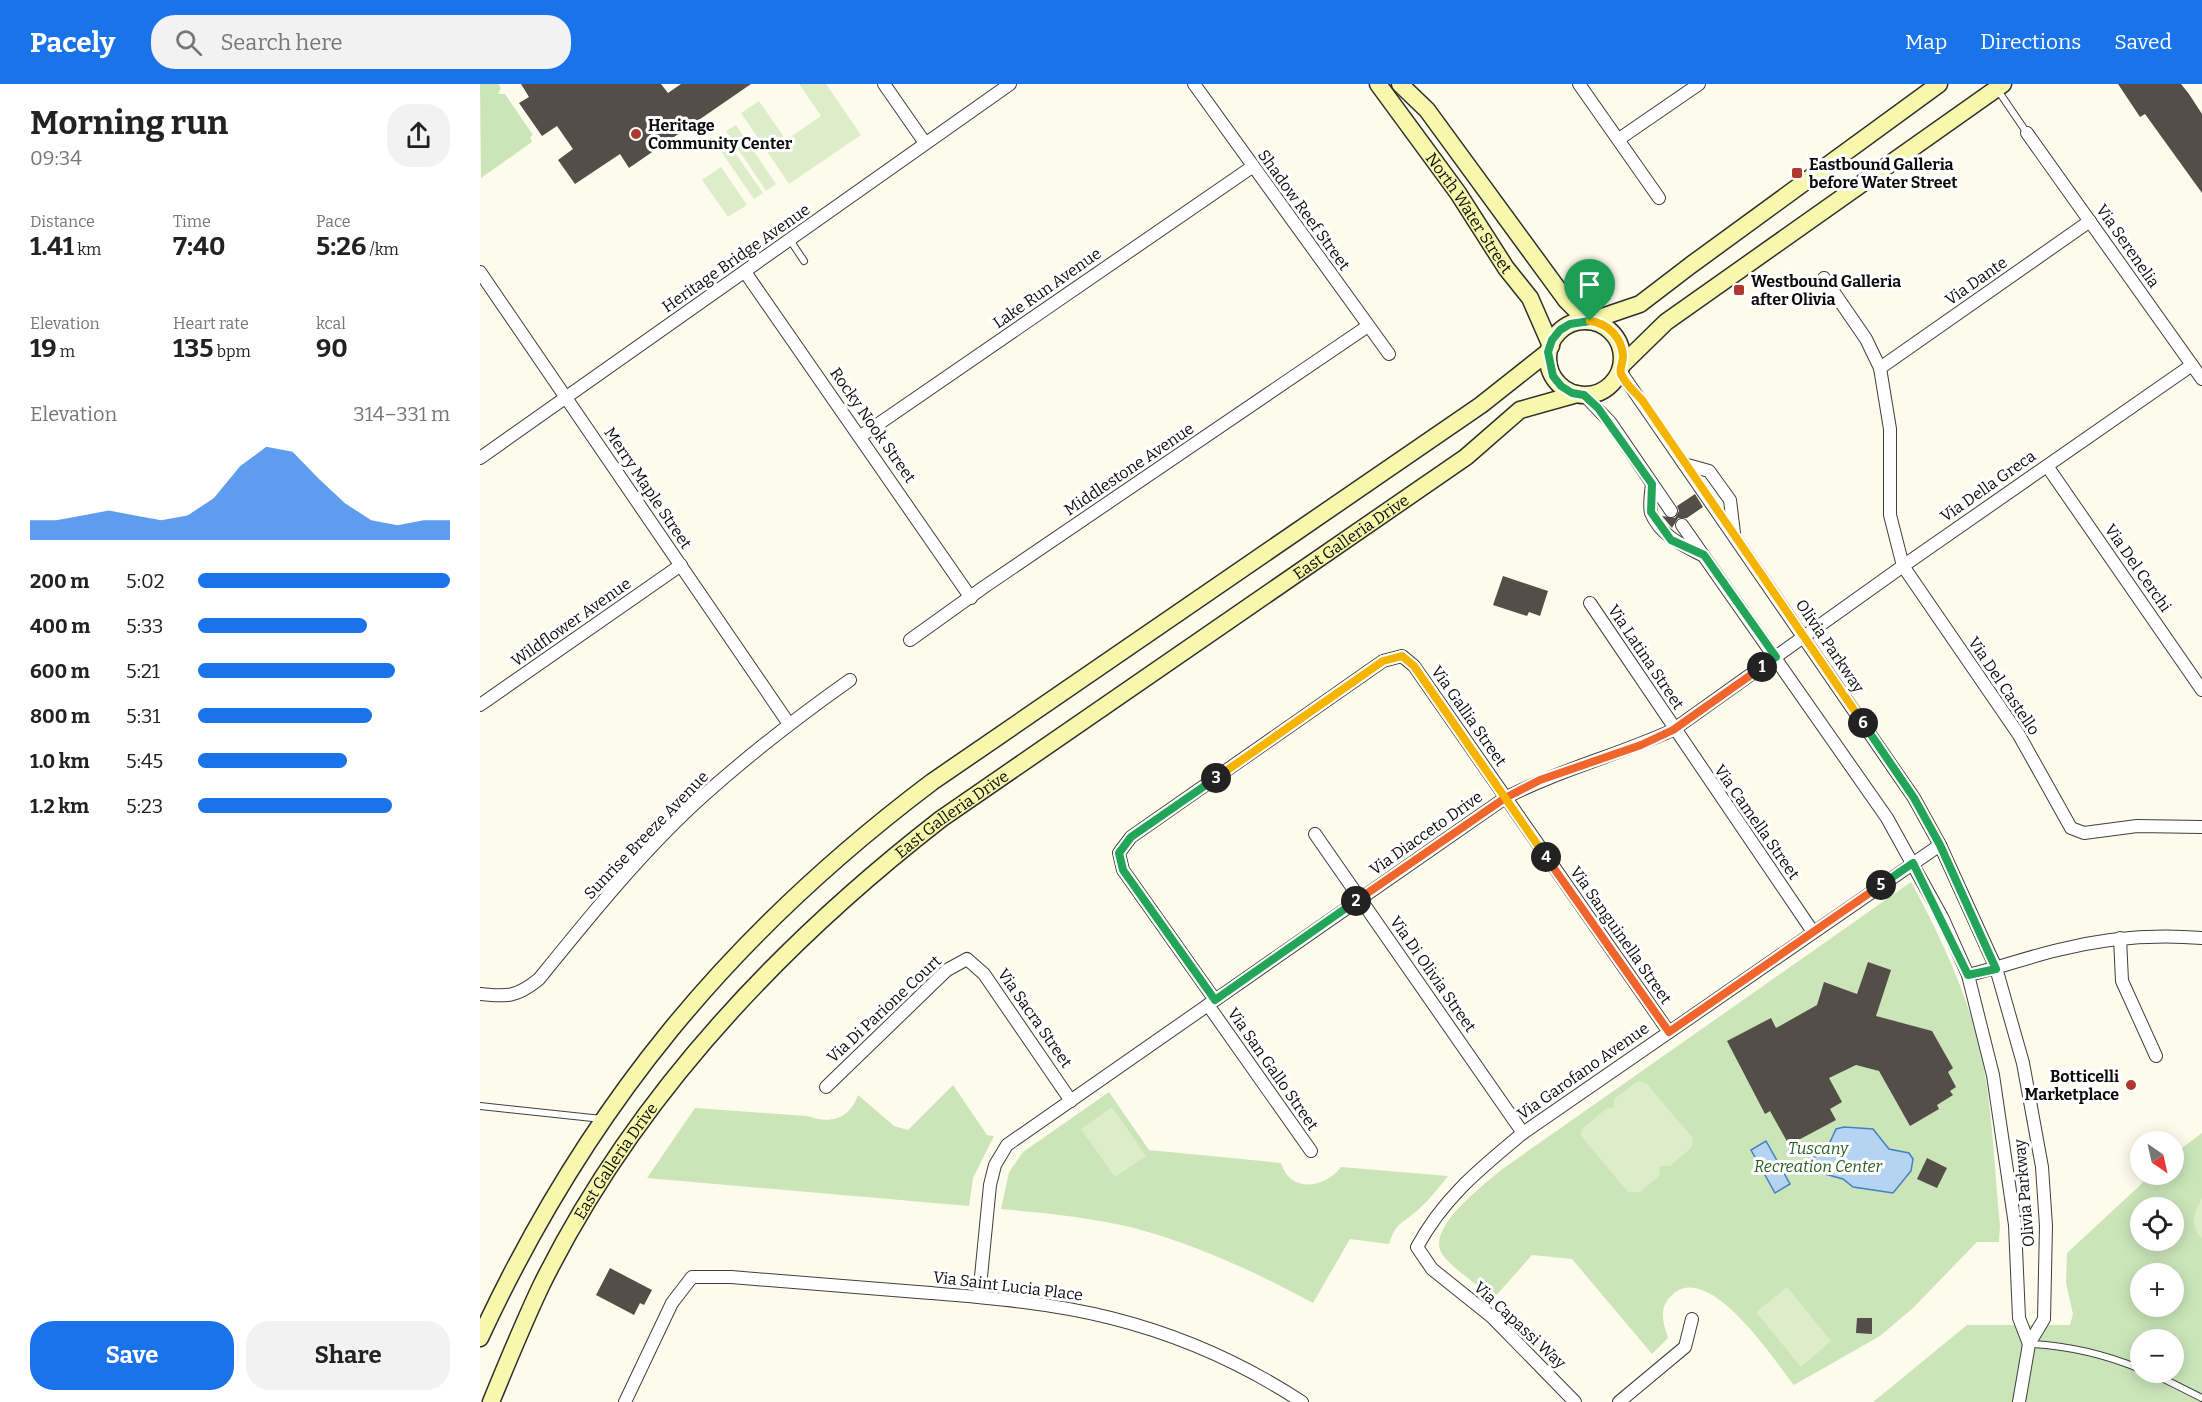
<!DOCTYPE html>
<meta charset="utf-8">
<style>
body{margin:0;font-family:Bitter,serif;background:#f2f2f2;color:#222;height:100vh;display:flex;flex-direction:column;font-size:22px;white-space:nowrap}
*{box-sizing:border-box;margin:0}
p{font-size:20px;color:#767676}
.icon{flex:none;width:33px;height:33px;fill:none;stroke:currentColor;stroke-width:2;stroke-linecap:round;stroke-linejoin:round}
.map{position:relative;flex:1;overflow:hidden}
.panel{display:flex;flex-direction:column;background:#fff;width:480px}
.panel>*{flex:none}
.needle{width:39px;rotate:146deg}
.controls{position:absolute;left:1650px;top:1047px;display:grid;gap:12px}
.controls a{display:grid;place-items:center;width:54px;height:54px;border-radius:50%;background:#fff;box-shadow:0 3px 15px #0003;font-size:30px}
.pin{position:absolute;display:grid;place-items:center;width:51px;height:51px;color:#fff;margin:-62px -26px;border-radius:50% 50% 50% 0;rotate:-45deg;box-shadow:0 0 6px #0007}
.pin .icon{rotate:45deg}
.km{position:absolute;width:30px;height:30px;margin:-15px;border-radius:50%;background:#222;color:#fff;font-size:16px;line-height:30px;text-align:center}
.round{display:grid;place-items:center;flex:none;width:63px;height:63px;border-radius:24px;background:#f2f2f2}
.head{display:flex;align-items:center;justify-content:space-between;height:102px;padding:0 30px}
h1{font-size:33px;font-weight:700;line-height:45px}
.metrics{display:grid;grid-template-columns:repeat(3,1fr);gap:9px;height:102px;padding:6px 30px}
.metrics div{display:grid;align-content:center}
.metrics b{font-size:26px;font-weight:700}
.metrics small{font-size:16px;font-weight:400}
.metrics p{font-size:16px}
.chart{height:168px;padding:12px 30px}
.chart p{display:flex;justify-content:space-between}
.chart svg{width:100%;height:108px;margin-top:6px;fill:#1a73e8;opacity:.7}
.cta{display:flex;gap:12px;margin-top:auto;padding:12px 30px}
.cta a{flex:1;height:69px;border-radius:24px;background:#1a73e8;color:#fff;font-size:24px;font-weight:700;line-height:69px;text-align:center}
.cta a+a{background:#f2f2f2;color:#222}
ul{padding:0 30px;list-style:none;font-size:20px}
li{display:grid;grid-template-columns:96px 72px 1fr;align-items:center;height:45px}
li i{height:15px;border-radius:8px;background:#1a73e8}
header{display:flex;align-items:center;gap:36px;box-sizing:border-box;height:84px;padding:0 30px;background:#1a73e8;color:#fff}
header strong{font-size:28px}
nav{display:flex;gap:33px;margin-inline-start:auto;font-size:21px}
.search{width:420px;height:54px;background:#f2f2f2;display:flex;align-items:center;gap:15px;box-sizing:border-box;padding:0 21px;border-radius:24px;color:#767676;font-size:22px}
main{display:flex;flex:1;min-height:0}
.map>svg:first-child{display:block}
.green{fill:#cbe5b9;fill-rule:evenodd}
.pitch{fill:#ddedca}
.water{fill:#b5d4f1;stroke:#4280c2;stroke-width:1.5}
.building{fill:#544e49}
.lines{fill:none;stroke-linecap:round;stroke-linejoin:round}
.lane-casing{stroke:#3f3f3f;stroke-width:8}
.street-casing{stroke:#3f3f3f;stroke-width:14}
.secondary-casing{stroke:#2e2e2e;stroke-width:19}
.lane{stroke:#fff;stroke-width:6}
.street{stroke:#fff;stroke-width:12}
.secondary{stroke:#f8f8ac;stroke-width:16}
.split-1-casing{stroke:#fff;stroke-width:12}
.split-2-casing{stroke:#fff;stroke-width:12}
.split-3-casing{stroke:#fff;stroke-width:12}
.split-4-casing{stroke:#fff;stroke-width:12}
.split-5-casing{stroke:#fff;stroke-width:12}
.split-6-casing{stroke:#fff;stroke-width:12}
.split-7-casing{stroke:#fff;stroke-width:12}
.split-1{stroke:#22a559;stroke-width:8}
.split-2{stroke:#f0652b;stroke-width:8}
.split-3{stroke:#22a559;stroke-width:8}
.split-4{stroke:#f5b400;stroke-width:8}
.split-5{stroke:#f0652b;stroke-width:8}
.split-6{stroke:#22a559;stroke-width:8}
.split-7{stroke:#f5b400;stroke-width:8}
.poi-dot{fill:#b03830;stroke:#fff;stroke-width:2}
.labels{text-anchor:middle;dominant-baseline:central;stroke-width:6;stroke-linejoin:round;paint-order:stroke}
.poi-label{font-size:16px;font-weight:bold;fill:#0c0c0c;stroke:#fff;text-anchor:start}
.street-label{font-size:16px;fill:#0c0c0c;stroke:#fff}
.park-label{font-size:16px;font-style:italic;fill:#285e22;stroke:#fff}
</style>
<header>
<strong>Pacely</strong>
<div class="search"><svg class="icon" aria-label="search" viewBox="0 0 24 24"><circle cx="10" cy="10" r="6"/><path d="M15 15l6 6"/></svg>Search here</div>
<nav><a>Map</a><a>Directions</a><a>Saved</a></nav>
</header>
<main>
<section class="panel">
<div class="head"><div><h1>Morning run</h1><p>09:34</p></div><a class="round"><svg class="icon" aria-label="share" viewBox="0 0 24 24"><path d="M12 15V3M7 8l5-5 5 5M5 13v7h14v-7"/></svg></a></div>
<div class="metrics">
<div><p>Distance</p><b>1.41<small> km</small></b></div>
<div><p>Time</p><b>7:40</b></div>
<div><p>Pace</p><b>5:26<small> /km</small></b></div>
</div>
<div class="metrics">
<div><p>Elevation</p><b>19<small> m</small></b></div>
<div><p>Heart rate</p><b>135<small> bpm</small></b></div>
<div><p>kcal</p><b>90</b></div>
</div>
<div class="chart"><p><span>Elevation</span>314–331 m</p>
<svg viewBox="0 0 160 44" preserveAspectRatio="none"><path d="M0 44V36L10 36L20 34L30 32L40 34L50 36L60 34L70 27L80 14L90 6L100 8L110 19L120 29L130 36L140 38L150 36L160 36V44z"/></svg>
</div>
<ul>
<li><b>200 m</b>5:02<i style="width:100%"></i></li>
<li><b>400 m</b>5:33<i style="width:67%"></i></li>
<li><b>600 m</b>5:21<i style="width:78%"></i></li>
<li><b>800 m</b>5:31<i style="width:69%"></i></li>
<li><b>1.0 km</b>5:45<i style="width:59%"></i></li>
<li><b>1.2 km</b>5:23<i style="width:77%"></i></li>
</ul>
<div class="cta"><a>Save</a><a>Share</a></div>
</section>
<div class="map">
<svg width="1722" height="1318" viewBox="0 0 1722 1318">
<rect width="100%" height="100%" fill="#fdfcec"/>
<g class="green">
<path d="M0,0H18L21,4L18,10H25L53,51L50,53L52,58L1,94Z"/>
<path d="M1431,798C1462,854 1495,926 1505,990C1513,1040 1515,1091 1520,1141L1519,1158H1497L1433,1224L1400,1252L1314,1301C1293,1275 1229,1176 1192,1211C1178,1224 1183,1238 1188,1254L1172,1270L1092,1175L1052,1171L1014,1214C1001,1203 968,1182 961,1168C948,1142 1004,1101 1021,1086Z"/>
<path d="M473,1001L507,1051L514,1052L493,1094L489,1122L167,1094L215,1024L327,1032C350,1040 369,1036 378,1011L414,1042L428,1046Z"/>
<path d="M629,1008L669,1066L801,1079C810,1109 844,1105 861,1083L968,1092C959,1103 950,1115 939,1125C924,1139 916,1137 909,1160L870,1155L833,1219C776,1188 713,1159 650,1143C608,1133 564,1129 521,1125L529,1088L543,1068Z"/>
<path d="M1722,1049V1318H1393L1487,1241H1590L1593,1230L1586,1199L1587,1169L1671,1091L1694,1090V1070ZM1660,1124H1694V1156H1660ZM1660,1190H1694V1222H1660ZM1660,1256H1694V1288H1660Z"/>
</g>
<g class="pitch">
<path d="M319,0H346L381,51L309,100L261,29L279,17L306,56L341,32Z"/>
<path d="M256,41L296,100L286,107L246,47Z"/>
<path d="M242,50L283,109L274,115L233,56Z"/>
<path d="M241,83L267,121L248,133L222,96Z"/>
<path d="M1158,997L1166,999L1213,1054L1212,1063L1190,1082H1180L1179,1092L1160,1108H1148L1101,1052V1046L1127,1024H1134V1015Z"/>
<path d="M632,1023L666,1072L635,1093L601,1045Z"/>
<path d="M1722,1114V1154C1709,1142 1714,1128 1722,1114Z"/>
<path d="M1307,1203L1351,1257L1321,1283L1276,1228Z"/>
</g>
<g class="water">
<path d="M1364,1043L1393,1045L1409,1065L1429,1069L1433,1075L1431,1087L1413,1109L1373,1103L1363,1095L1330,1086L1329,1075L1345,1069L1356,1045Z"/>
<path d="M1286,1057L1310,1100L1295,1109L1271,1066Z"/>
</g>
<g class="building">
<path d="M41,0H181L188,9L201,0H271L149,84L140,70L95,100L78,76L93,65L77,42L62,52L39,19L49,13Z"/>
<path d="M1638,0H1701L1709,10L1722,30V109L1665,30L1660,33Z"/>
<path d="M1215,410L1223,423L1207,434H1198L1192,444L1182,432L1195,434L1199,427L1197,422Z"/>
<path d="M1023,492L1068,507L1060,532L1049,528L1047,532L1013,521Z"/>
<path d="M1388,878L1411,886L1396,932L1452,947L1473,984L1468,988L1476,1003L1470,1007L1473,1011L1457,1021L1459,1025L1430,1042L1399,987L1376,981L1349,994L1362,1018L1350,1025L1356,1036L1309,1061L1290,1027L1285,1030L1247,957L1291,934L1296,944L1337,921L1344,898L1377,910Z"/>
<path d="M1447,1074L1467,1084L1457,1104L1437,1095Z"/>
<path d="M130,1184L172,1206L164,1221L160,1219L154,1231L116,1211Z"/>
<path d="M1377,1234H1392V1250L1376,1249Z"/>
</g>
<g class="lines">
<defs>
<g id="lane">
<path d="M1517,5L1547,49"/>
<path d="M310,156L324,177"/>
<path d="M0,1022L122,1035"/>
<path d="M1550,1260C1589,1262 1624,1270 1660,1285"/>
<path d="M1670,1288L1722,1314"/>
</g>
<g id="street">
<path d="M404,0L445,59"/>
<path d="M714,0L909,270"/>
<path d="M1099,0L1179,114"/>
<path d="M1547,49L1722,295"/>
<path d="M1139,55L1219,0"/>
<path d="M0,188L309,640"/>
<path d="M265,188L491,514"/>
<path d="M1344,194L1386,255L1400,284L1410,345V431L1423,482L1539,651L1591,744L1604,749L1657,742L1722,743"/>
<path d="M1400,284L1610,137"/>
<path d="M1140,287L1434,714L1460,761L1516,884L1543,979L1562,1083L1566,1142L1564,1235L1549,1260L1539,1318"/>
<path d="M1104,311L1130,338L1191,427"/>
<path d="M381,352L772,83"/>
<path d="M0,374L530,0"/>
<path d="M1204,380L1229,387L1250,416L1254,449"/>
<path d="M1567,382L1722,606"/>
<path d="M1172,400C1171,408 1169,421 1171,429C1181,452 1202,461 1222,471"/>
<path d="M1202,441L1407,734L1463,835L1488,891L1513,991L1535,1141L1539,1234L1549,1260"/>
<path d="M1110,519L1333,848"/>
<path d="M430,556L504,503L888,242"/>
<path d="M0,621L201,481"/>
<path d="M835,750L1043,1049"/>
<path d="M1640,854L1642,897L1676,972"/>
<path d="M1488,891C1519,884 1548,873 1578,866C1625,854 1674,850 1722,854"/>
<path d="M0,910C27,913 37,913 59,895C110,832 163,766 223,712C270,670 319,632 370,596"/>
<path d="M735,916L643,786L639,769L651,753L903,577L922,572L934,582L1189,948"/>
<path d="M728,921L831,1067"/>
<path d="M346,1003L467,886L487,875L504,890L591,1017"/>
<path d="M499,1213L510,1101L515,1081L527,1061L1025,714C1079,686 1138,671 1193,646L1423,482L1712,281"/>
<path d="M145,1318L192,1219L212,1193H251C317,1198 384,1204 451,1209C511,1214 572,1219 631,1234C699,1251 764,1280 822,1318"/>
<path d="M1095,1318L1012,1233L952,1185L937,1163C964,1113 1001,1084 1043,1049L1460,761"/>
<path d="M1139,1318L1205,1263L1212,1235"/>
</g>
<g id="secondary">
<path id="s1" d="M898,0L978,109L1026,184L1050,214L1071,262"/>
<path d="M920,0L947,26L1086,216L1107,237"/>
<circle cx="1105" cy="274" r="37"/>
<path d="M1110,237L1160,220L1211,181L1459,0"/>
<path d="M1142,281L1186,238L1523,0"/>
<path d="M0,1254C107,1023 249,851 452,698L1001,321L1068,268"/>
<path id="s2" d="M11,1318C27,1279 43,1240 61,1202C153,1015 299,861 461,735L986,373L1040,326L1097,310"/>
</g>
</defs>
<use href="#lane" class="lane-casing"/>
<use href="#street" class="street-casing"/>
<use href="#secondary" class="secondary-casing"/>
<use href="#lane" class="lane"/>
<use href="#street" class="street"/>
<use href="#secondary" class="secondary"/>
</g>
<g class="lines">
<defs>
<path id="split-1" d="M1110,237L1090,240L1080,246L1072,256L1068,268L1073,292L1081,302L1092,309L1104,311L1118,324L1172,400L1171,428L1191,456L1224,471L1296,573L1282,583"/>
<path id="split-2" d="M876,817L1025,714L1060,696L1161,661L1193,646L1282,583"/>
<path id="split-3" d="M736,694L651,753L639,769L643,786L735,916L876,817"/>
<path id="split-4" d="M736,694L903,577L922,572L934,582L1066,773"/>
<path id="split-5" d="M1066,773L1189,948L1401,801"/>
<path id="split-6" d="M1383,639L1434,714L1460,761L1516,885L1488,891L1433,779L1401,801"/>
<path id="split-7" d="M1110,237C1128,239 1142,254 1143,272C1143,279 1139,285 1141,290C1146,301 1155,308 1162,316L1383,639"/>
</defs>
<use href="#split-1" class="split-1-casing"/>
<use href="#split-2" class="split-2-casing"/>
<use href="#split-3" class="split-3-casing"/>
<use href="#split-4" class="split-4-casing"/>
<use href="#split-5" class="split-5-casing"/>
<use href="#split-6" class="split-6-casing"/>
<use href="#split-7" class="split-7-casing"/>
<use href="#split-1" class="split-1"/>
<use href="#split-2" class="split-2"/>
<use href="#split-3" class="split-3"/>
<use href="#split-4" class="split-4"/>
<use href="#split-5" class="split-5"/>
<use href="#split-6" class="split-6"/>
<use href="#split-7" class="split-7"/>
</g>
<g class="poi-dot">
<circle cx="156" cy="50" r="6"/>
<rect x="1311" y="83" width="12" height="12" rx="3"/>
<rect x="1253" y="200" width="12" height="12" rx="3"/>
<circle cx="1651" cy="1001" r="6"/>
</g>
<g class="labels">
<g class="poi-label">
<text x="168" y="41">Heritage<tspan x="168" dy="18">Community Center</tspan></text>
<text x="1329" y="80">Eastbound Galleria<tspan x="1329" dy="18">before Water Street</tspan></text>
<text x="1271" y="197">Westbound Galleria<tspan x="1271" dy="18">after Olivia</tspan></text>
<text x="1639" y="992" text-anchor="end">Botticelli<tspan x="1639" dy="18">Marketplace</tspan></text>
</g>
<g class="street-label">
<text transform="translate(824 126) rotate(54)">Shadow Reef Street</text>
<text stroke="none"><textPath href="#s1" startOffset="158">North Water Street</textPath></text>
<text transform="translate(1648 162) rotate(55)">Via Serenelia</text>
<text transform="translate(256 174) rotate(-35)">Heritage Bridge Avenue</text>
<text transform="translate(1496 197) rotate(-35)">Via Dante</text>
<text transform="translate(567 204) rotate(-35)">Lake Run Avenue</text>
<text transform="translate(393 341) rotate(55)">Rocky Nook Street</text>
<text transform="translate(649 385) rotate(-34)">Middlestone Avenue</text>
<text transform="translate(1508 402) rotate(-35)">Via Della Greca</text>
<text transform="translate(168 404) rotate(56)">Merry Maple Street</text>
<text stroke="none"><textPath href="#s2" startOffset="1244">East Galleria Drive</textPath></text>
<text transform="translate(1658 484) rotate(55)">Via Del Cerchi</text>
<text transform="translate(91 538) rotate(-35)">Wildflower Avenue</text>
<text transform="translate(1350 562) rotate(56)">Olivia Parkway</text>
<text transform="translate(1166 573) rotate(56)">Via Latina Street</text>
<text transform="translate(1524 602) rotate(56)">Via Del Castello</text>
<text transform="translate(989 632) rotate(55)">Via Gallia Street</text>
<text stroke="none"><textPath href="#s2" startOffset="758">East Galleria Drive</textPath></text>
<text transform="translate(1277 738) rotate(55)">Via Camella Street</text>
<text transform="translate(946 749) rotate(-35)">Via Diacceto Drive</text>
<text transform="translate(166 751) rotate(-46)">Sunrise Breeze Avenue</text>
<text transform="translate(1141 851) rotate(55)">Via Sanguinella Street</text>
<text transform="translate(953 890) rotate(55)">Via Di Olivia Street</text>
<text transform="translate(404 925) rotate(-43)">Via Di Parione Court</text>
<text transform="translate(555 934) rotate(55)">Via Sacra Street</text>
<text transform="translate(793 985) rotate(55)">Via San Gallo Street</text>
<text transform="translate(1103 987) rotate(-35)">Via Garofano Avenue</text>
<text stroke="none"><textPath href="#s2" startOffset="272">East Galleria Drive</textPath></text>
<text transform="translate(1544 1109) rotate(-95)">Olivia Parkway</text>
<text transform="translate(528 1202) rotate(7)">Via Saint Lucia Place</text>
<text transform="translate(1040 1241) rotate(43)">Via Capassi Way</text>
</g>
<g class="park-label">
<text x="1338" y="1064">Tuscany<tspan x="1338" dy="18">Recreation Center</tspan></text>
</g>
</g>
</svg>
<div class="controls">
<a><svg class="needle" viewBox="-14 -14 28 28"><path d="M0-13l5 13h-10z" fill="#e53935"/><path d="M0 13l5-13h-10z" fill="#767676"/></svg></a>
<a><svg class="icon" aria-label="locate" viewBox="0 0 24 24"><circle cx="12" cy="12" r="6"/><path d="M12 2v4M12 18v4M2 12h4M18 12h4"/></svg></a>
<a>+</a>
<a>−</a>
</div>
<div class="pin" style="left:1110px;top:237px;background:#1e9e55"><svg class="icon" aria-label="arrive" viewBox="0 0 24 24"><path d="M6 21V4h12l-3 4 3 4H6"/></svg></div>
<b class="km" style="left:1282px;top:583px">1</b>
<b class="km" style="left:876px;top:817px">2</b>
<b class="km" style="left:736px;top:694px">3</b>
<b class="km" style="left:1066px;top:773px">4</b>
<b class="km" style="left:1401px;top:801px">5</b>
<b class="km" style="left:1383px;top:639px">6</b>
</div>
</main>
